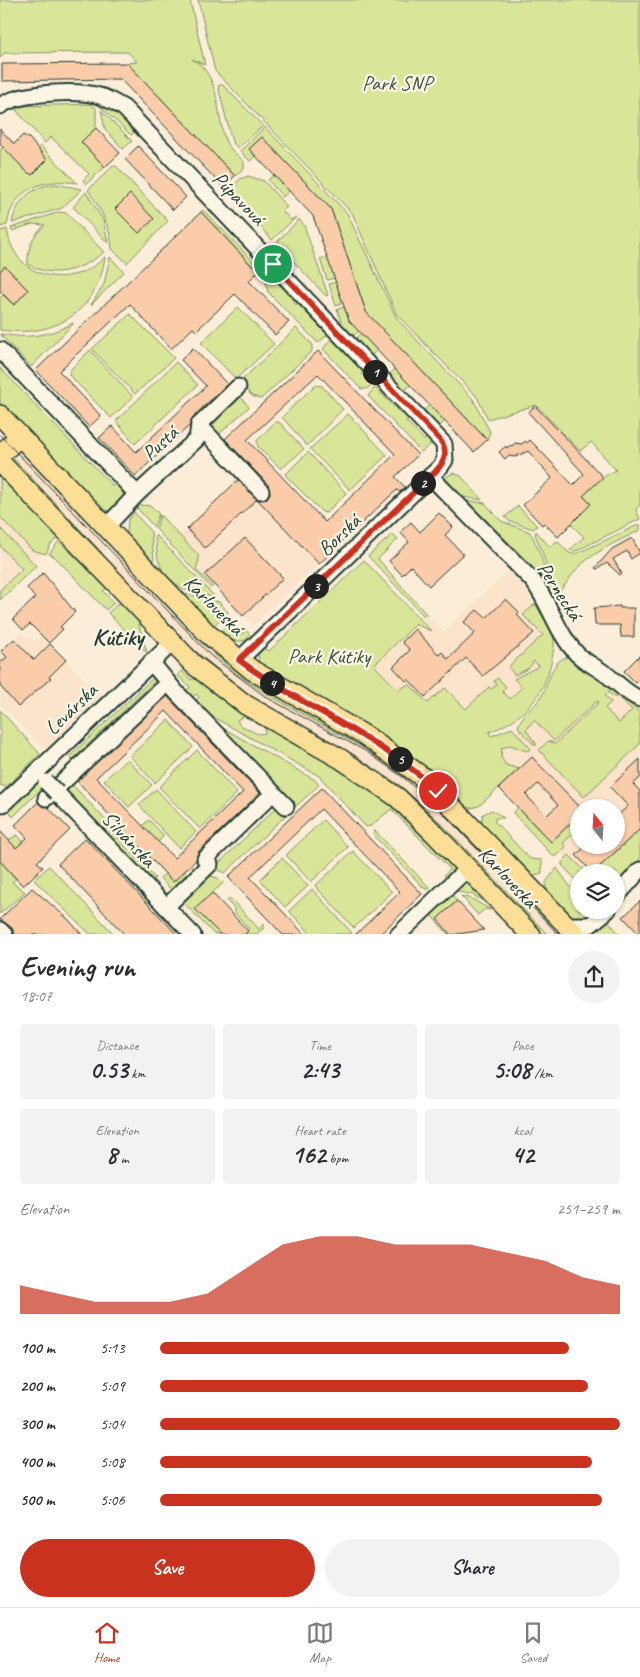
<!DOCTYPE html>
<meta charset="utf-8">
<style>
body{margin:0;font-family:Caveat,sans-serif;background:#f2f2f3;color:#2b2b33;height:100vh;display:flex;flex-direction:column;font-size:19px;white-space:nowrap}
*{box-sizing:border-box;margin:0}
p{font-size:16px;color:#7c7c81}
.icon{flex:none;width:28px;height:28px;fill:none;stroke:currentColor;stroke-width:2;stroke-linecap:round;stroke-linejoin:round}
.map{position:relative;height:934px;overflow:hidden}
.panel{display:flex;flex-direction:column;background:#fff;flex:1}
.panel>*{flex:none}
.needle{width:32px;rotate:342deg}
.controls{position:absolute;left:570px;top:799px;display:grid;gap:10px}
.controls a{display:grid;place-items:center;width:55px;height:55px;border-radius:50%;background:#fff;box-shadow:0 1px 4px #0004;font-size:25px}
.pin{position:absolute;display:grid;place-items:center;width:42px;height:42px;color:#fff;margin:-21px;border:2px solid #fff;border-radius:50%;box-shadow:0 1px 5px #0007}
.km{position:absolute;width:25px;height:25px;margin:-12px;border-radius:50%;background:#222;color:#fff;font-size:14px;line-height:25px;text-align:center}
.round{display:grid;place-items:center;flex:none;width:52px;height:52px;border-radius:26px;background:#f2f2f3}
.summary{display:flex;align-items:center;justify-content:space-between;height:85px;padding:0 20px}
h1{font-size:28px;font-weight:700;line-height:38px}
.stats{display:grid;grid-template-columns:repeat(3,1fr);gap:8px;height:85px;padding:5px 20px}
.stats div{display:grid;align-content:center;border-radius:5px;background:#f2f2f3;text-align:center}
.stats b{font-size:25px;font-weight:700}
.stats small{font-size:14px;font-weight:400}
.stats p{font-size:14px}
.chart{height:140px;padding:10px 20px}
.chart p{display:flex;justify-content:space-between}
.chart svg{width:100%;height:90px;margin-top:5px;fill:#c8321e;opacity:.7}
.primary-button{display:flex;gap:10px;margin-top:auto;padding:10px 20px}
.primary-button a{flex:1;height:58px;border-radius:30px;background:#c8321e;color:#fff;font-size:20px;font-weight:700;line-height:58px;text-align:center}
.primary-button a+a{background:#f2f2f3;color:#2b2b33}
ul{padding:0 20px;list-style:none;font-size:16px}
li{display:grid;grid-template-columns:80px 60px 1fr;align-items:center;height:38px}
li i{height:12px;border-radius:6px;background:#c8321e}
.menu{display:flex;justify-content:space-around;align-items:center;height:70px;border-top:1px solid #e1e1e2;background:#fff;font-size:14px;color:#7c7c81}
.menu a{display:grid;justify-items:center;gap:2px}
.menu .selected{color:#c8321e}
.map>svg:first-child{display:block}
.built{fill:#fce3cb;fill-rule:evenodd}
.green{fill:#d9e598;stroke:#7c9166;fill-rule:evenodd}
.building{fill:#fbccaa;stroke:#1f3d34;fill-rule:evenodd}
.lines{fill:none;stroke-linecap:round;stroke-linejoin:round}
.minor-casing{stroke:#1f3d34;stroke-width:19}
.major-casing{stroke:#1f3d34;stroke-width:22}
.minor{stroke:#fcf5e5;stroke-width:15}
.major{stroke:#fdde96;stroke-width:19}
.tram{stroke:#1f3d34;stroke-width:1}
.minor-bridge-casing{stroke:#1f3d34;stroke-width:19;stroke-linecap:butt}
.minor-bridge{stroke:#fcf5e5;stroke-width:15}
.route-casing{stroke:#fff;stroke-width:10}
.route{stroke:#c8321e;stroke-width:6}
.labels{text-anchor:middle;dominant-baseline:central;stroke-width:4.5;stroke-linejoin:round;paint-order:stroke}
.park-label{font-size:21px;fill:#3b5643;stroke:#fcf5e5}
.street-label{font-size:21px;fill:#1f3d34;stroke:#fcf5e5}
.quarter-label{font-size:24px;font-weight:bold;fill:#1f3d34;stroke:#fcf5e5}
</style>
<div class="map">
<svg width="640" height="935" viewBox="0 0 640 935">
<rect width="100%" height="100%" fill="#fcedd9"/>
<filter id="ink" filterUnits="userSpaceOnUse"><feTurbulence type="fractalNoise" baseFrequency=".02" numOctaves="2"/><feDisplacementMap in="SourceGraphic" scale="10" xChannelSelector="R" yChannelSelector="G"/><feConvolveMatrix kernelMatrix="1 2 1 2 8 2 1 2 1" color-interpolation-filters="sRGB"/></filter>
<g filter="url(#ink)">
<g class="built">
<path d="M21,453L83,517L113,542L102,553L15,461Z"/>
<path d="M239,480L257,499L266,491L328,555L253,625L206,575L203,577L196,570L198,555L179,536Z"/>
<path d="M0,493L50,545L33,561L36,566L0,600Z"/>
<path d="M116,555L185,627L235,673L281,703L371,752L420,788L562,934H547L441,823L401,786L355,756L264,706L215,669L110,560Z"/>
<path d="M508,571L526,591L544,619L538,690L436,731L374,664L427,615L444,632Z"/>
<path d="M21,633L27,639L29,637L34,642L42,635L101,697L45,750L0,704V653Z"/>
<path d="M568,657L628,701L640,713V843L609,872H579L499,788L494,793L484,743L515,732L519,728L541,702L559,660ZM579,808H616V845H579Z"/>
</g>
<g class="green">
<path d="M0,0H190L205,65L192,59C222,76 215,113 226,142C229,149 239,156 244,162V168L235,176L127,63L137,62L128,52L4,53L0,58Z"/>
<path d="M198,0H640V505L636,509L640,519L576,551L570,550L584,537L571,524L591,504L573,485L576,482L587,492L603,477L616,470L591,442L580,451L536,405L488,419L477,397L397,315L352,213L215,71Z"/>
<path d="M222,84L263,126L238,148L232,142L218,86Z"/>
<path d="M93,100L115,108L138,129L131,135Z"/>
<path d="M90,104L96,108V128L81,142L105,167L86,184L83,180L89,174L51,137L45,143L16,110L22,106Z"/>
<path d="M101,110L132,141L123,149L105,129Z"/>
<path d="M265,127L347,213L397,319L473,399L490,432L487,440L366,312L331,209L262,137L249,149L255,156L250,161L240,151Z"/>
<path d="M11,140C17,147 16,156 20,164C23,170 28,170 32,175L47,160L38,148L41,146L77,183C44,178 13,187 7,225L0,227V150Z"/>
<path d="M113,166H116L168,221L127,263L112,249C110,226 101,209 88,190Z"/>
<path d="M274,175L289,191L283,197L268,180Z"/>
<path d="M248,176L264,181L287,207L282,211L291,220L296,217L272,240L230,193V189L240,179Z"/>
<path d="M55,184L82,189L62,208L12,223C16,201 32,186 55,184Z"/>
<path d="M86,192L103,220L108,243L73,207Z"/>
<path d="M203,210L261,269L258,272L201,212Z"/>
<path d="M59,212L66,213L104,252C82,270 53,280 28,264C27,247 33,235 45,225L32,224L12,231L11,228Z"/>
<path d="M299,219L304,225L328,295L326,296L276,243Z"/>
<path d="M7,229C14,280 71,291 105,257C97,313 54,338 0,330V298L3,295L14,305L28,290L5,267L0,271V231Z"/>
<path d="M110,257L124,272L91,305L104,284Z"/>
<path d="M328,257L335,278L327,280L320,259Z"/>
<path d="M276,272L296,294L291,299L296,305L302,300L332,331L318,343L268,292L266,283Z"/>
<path d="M336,282L343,303L336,306L329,284Z"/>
<path d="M238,307L274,344L236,379L201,343Z"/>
<path d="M344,307L359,331L353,336L342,324L337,309Z"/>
<path d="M130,314L174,358L135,394L92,349Z"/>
<path d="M73,323V324L31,367L0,334C27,339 49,336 73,323Z"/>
<path d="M296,328L312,344V351L261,399L252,396L243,386V379Z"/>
<path d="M361,333L377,350L371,356L356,338Z"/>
<path d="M334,335L366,368L361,373L372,384L367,389H361L323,349Z"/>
<path d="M90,350L133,397L111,418L69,375L70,370Z"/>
<path d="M176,362L198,385L135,444L116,421Z"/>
<path d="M0,368L113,486L120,479L123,496L113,511L103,510L0,408Z"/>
<path d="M395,369L410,385L405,391L390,374Z"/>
<path d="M315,385L322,386L343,409L307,446L282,417Z"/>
<path d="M375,387L400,413L404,410L411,416L406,421L424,440L430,436L435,441L421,452L368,396Z"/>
<path d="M241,397L249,407L219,434L214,433L208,427Z"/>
<path d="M429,405L445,421L439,427L424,411Z"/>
<path d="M348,414L387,455L350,490L310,449Z"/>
<path d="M275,422H279L304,449L281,469L258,447L257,441Z"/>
<path d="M308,452L346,493L326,513L322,512L285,475Z"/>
<path d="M14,459L102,553L97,558L12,463Z"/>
<path d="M0,470L62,534L50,545L46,554L32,550L0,517Z"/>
<path d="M453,473L461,476L482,500L457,496L443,479Z"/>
<path d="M468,501L485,503L501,521L530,532C537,545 549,570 544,585L470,506L467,508Z"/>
<path d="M140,505L151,506L159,514L154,527L137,508Z"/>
<path d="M518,506L537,526L533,529L509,521L505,517Z"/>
<path d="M134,512L151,532L154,559L152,561L127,534L128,520Z"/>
<path d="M160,515L198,555L199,560L196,570L213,586L211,588L156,529Z"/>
<path d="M640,524V530C619,541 597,550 580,566C568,577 562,594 549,600L544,590C553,574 542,551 535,535L536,531L550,547L557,541L569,553L576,554Z"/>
<path d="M0,528L36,566L0,600V590L22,569L0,546Z"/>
<path d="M393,534L398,539L378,559L427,615L424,616L368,556Z"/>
<path d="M155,536H157L216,598L182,589L164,574L158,560Z"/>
<path d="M59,541L107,588L103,591L114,603L106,610L54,556L49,554Z"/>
<path d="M364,560L431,631L416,624L374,665L398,690L409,684L428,703L445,688L466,709L489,687L491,689L497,685L494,681L498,678L506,687L502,691L510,699L522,687L514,679L539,666L534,661L529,668L515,675L508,667L543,635L523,615L535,604C540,612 553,633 554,640C555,648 552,656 551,663C543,698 522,720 489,732L491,736L512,728L531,749L526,751L511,745L502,748L501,757L506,765L519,769L479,806L471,808L464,807L259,666L258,652L260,646L269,651Z"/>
<path d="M188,594L219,602L228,612L214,625L185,595Z"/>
<path d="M119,603H121L138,621L147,653L108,613Z"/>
<path d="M231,622L242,634L246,630L252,637C240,645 230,641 220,631Z"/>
<path d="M204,637L394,761L569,934H562L454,821L404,775L371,752L265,693L235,673L200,641Z"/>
<path d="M192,648L248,695L355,756L401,786L441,823L547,934H539L463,855L260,708L188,652Z"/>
<path d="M568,657L618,694L615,698L608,692L605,696L611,702L605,708L619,723L632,710L621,699L623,698L640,713V744L584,797L539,750L548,741L555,744L599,702L597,701L554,741L534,720L526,730L537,745H534L518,727C521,714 536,707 542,695C549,682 552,659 568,657Z"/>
<path d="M186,665L237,710L283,738L286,734L385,794L456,868L449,876L444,875L450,869L391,809L371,826L366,827L319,776L204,712L193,703L199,697L196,694L191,699L184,693L190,687L177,675L182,671L192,680L196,676L187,668L183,669ZM244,716L265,728V733C255,737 250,727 240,726L237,720Z"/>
<path d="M155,676L158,678L72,760L69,757Z"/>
<path d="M0,710L40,754L6,787L0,785Z"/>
<path d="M168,720L193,747L155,783L130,756Z"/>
<path d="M223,728L315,780L319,785L294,808L220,731Z"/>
<path d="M197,750L237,793L200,829L159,787Z"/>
<path d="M127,759L152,785L129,807L104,780Z"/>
<path d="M68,780L110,825L103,831L61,787Z"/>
<path d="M38,781L45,785L13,817L7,808Z"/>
<path d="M156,789L196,832L179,848L139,805Z"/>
<path d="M279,805L287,814L225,873L219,870L217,865Z"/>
<path d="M518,808L551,842L579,815V828L563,843L566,847L557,856H553L513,813Z"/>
<path d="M492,810L504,818H495V822L530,859L542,860V873L531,876L481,825L483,814Z"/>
<path d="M149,820L164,836L158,842L142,826Z"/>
<path d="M323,820L348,847L311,882L286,855Z"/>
<path d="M640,829V859L616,888V872H588L594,867L596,870Z"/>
<path d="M374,830L430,888L429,889H425L373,835Z"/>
<path d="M111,831L155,878L151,881L107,835Z"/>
<path d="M17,835L28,846L21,844L1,862L16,879L12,882L25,892L0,914V846Z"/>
<path d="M353,851L392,892L354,928L315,886Z"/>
<path d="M569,855L586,872H579V883L562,865V862Z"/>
<path d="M282,858L308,886L285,907L260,880Z"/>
<path d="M49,866L52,869L114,934H90L34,880Z"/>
<path d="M557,868L576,895L579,910H589L592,916L591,918L576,922L546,891V882Z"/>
<path d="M185,871L191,879L174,893L160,878L165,874L173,882Z"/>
<path d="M207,875L218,878L223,883L212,893L221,934H214L182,901Z"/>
<path d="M461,883H471L492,907L473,895L451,890Z"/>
<path d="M312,889L352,933L350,934H311L290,912V910Z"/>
<path d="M451,894L457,901L438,919L451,934H448L430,914Z"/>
<path d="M461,896L472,899L491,910L485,909L478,915Z"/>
<path d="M230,898L259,929L264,924V928L256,934H244L249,929L233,911L235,909L227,901Z"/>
<path d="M606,918L619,934L592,935L593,930Z"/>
</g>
<g class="building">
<path d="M127,63L235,176L223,187L120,79L2,81V64Z"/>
<path d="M96,128L120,153L105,167L81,142Z"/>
<path d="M0,129L14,144L23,135L29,138L47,160L32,175L27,172L0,144Z"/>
<path d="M262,137L331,209L366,312L487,440L474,452L349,321L313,216L249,149Z"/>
<path d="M138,146L186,197L173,210L125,159Z"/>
<path d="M130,194L154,219L139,233L115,209Z"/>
<path d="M201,212L252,266L257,261L263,267L249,281L289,322L275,335L235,294L196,331L193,328L171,349L130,304L59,371L101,416L89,427L36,370Z"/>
<path d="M5,266L28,290L14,305L0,291V271Z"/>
<path d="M193,348L227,384L192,418L190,425L135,476L99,438L112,426L136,452L206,386L181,360Z"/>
<path d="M318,351L418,455L395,477L405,487L400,492L397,490L390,496L319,564L257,499L205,548L187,529L238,480L258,500L267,498L270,493L268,485L225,439ZM318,374L395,454L325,522L247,440Z"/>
<path d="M535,406L603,477L583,496L591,504L558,537L544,523L542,525L523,505L552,478L528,451L515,457L508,456L505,459L499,452L506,446L507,448L511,445L512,446L515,443L522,444L525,441L527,443L530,440L573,485L584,474L528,412Z"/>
<path d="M439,513L453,527L445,535L463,554L429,586L411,566L402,575L389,561L409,542L400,532L411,522L420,532Z"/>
<path d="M245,538L283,578L243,616L205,575Z"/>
<path d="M632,538L640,553L631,559L627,551L613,559L622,574L620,575L607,563L597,569L595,568L612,549Z"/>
<path d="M43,573L75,612L60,627L63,629L49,643L30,624L23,630L13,619L35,598L27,588Z"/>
<path d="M506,599L519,612L517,615L534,633L483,676L466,658L425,697L408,679L406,681L393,667L410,650L402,642L415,629L439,655L442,652L448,659L475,633L464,622L477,610L486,618Z"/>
<path d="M620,606V608H634V637H621L620,625H595L594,608Z"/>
<path d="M14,639L34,660L50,644L66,660L49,677L51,678L18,707L0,686V663L7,657L1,651Z"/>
<path d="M640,655V679L636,683L624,671Z"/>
<path d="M167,696L260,793L198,852L196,860L173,882L77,781ZM166,711L243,792L174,858L96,778Z"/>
<path d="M532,757L579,806V815L551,842L499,788ZM538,784L558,805L546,816L526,795Z"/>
<path d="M640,759V778L633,784L640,791V829L596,870L594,867L590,870L576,855L587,845H616V817L628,806L610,787Z"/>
<path d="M322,788L422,894L379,935H355L400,892L321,809L250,877L305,935H283L228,877Z"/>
<path d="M38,802L48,807L70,830L37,862L43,867L23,886L0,861V831L16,848L27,838L15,825Z"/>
<path d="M85,838L169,926L177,935H125L58,864Z"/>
<path d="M32,888L68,919L82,935H15L12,928L0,919Z"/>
<path d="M212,893L248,931L244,935H221L195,909Z"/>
<path d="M457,901L484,930L451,935L437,919Z"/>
<path d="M640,901V935L623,917Z"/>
</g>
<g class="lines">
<defs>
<g id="minor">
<path d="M0,106C20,92 79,89 103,97C110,100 117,104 124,108L444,444L445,460L441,466L239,660"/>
<path d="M0,350L137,494"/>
<path d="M199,425L261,491"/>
<path d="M430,476L533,581C550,604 557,633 577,654C587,664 601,669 612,679C622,687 628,694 640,699"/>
<path d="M106,527L137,494L197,439L199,425L238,387"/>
<path d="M151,662L176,692L286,806"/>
<path d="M57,793L193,935"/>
<path d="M46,798L168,683"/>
<path d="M0,803L3,804L172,643"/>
<path d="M616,897L640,870"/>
<path d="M166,907L210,864L205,859L266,800"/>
<path d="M567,925H590L608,910"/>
<path d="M0,930L5,935"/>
<path d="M398,935L468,868"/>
</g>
<g id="major">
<path d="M0,415L208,634L252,670L366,736L424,778L576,935"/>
<path d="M0,455L20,436"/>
<path d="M0,462L193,664L246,705L341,759L398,798L434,833L531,935"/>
</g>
</defs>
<use href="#minor" class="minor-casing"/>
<use href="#major" class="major-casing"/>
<use href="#minor" class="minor"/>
<use href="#major" class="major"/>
<path class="tram" d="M0,435L211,656L266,697L367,752L404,778L440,810L559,935"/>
<defs>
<path id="minor-bridge" d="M46,782L57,793"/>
</defs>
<use href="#minor-bridge" class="minor-bridge-casing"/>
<use href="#minor-bridge" class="minor-bridge"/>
</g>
</g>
<g class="lines" filter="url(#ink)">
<defs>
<path id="route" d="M273,264L440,440C449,452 445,462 435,472L239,660C303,708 379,736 438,791"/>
</defs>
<use href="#route" class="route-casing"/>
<use href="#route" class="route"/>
</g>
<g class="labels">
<g class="park-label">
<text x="397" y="83">Park SNP</text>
<text x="329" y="656">Park Kútiky</text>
</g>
<g class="street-label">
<text transform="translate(239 198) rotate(46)">Púpavová</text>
<text transform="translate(160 443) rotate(-43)">Pustá</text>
<text transform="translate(339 535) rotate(-44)">Borská</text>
<text transform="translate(560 591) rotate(57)">Pernecká</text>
<text transform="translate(214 605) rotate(45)">Karloveská</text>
<text transform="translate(71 709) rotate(-44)">Levárska</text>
<text transform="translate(129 839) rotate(47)">Silvánska</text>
<text transform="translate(508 877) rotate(47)">Karloveská</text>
</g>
<g class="quarter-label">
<text x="118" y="637">Kútiky</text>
</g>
</g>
</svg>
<div class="controls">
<a><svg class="needle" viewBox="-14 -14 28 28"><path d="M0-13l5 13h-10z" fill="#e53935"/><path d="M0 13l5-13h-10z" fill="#7c7c81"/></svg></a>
<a><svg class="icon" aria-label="layers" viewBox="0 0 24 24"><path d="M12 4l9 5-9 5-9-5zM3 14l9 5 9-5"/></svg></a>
</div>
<div class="pin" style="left:273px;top:264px;background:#1e9e55"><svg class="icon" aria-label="arrive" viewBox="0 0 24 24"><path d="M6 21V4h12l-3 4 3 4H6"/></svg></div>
<div class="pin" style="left:438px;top:791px;background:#d93025"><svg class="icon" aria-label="check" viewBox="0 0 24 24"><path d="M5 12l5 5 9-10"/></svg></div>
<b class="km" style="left:375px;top:372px">1</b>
<b class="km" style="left:423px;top:483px">2</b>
<b class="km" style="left:316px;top:586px">3</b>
<b class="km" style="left:272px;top:683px">4</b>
<b class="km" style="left:400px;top:759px">5</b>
</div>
<section class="panel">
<div class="summary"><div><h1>Evening run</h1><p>18:07</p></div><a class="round"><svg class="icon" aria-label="share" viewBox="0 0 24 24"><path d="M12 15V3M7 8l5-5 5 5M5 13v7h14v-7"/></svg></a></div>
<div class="stats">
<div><p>Distance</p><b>0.53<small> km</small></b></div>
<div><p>Time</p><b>2:43</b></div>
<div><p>Pace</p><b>5:08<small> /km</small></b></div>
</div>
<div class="stats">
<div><p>Elevation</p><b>8<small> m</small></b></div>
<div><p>Heart rate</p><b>162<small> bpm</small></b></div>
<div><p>kcal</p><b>42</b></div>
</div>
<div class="chart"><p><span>Elevation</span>251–259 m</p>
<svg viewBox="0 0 160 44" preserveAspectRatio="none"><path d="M0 44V30L10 34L20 38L30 38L40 38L50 34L60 22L70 10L80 6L90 6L100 10L110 10L120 10L130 14L140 18L150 26L160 30V44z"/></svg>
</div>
<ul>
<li><b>100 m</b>5:13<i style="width:89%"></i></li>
<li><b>200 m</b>5:09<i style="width:93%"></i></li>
<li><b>300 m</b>5:04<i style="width:100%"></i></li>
<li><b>400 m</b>5:08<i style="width:94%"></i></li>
<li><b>500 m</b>5:06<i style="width:96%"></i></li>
</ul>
<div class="primary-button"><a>Save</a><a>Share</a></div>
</section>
<nav class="menu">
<a class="selected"><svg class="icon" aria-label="home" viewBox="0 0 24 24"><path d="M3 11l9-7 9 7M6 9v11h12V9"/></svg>Home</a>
<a><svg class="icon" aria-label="map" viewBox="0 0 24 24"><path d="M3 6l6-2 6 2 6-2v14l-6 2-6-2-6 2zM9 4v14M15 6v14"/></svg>Map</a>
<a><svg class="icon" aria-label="saved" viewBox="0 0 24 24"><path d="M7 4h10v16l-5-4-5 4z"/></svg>Saved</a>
</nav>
